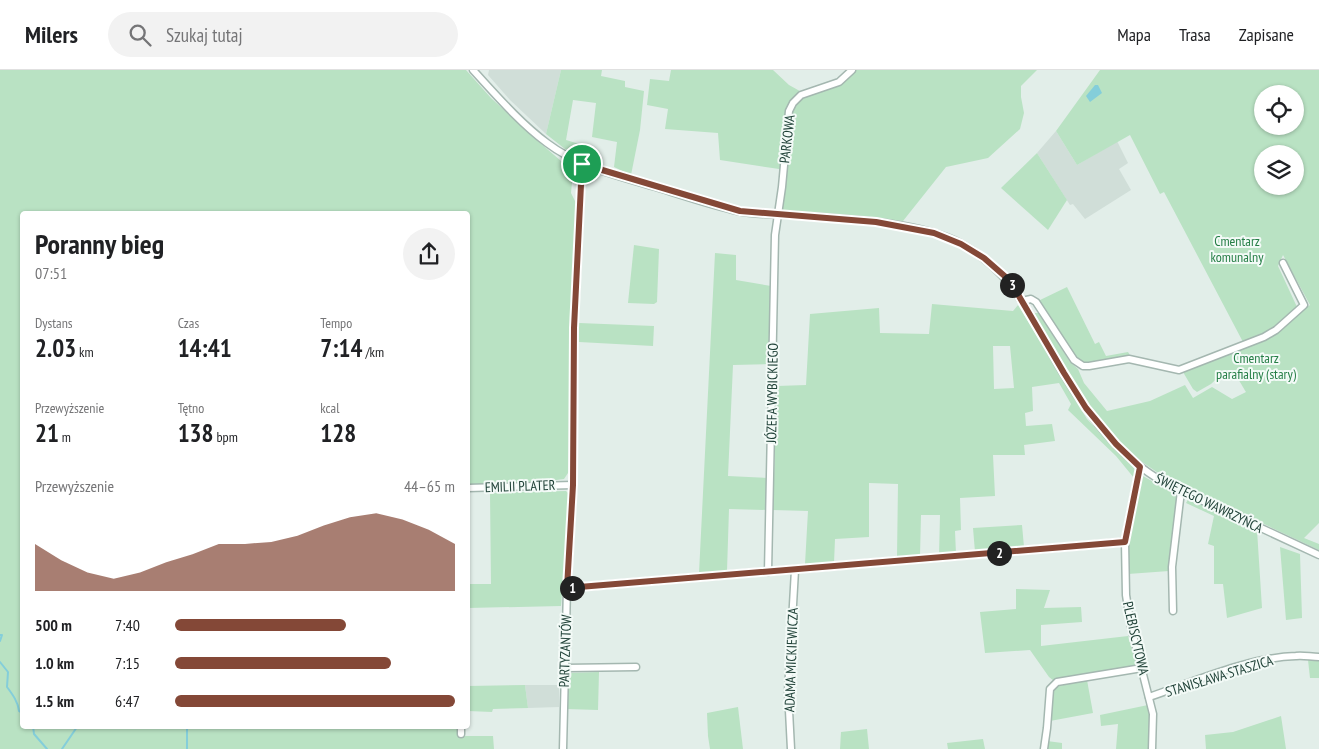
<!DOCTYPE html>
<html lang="pl">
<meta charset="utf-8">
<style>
body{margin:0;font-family:"PT Sans Narrow",sans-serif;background:#f2f2f2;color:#202124;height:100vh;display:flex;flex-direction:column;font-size:19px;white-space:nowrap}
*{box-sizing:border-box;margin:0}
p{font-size:16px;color:#757577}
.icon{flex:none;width:28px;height:28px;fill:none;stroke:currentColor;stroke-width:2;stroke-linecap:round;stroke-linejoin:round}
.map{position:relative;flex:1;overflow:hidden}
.side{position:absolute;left:20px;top:141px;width:450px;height:518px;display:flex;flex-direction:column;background:#fff;border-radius:5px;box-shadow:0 1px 4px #0004}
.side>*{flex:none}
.fabs{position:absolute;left:1254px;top:15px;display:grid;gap:10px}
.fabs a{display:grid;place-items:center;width:50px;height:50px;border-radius:50%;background:#fff;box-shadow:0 1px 4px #0004;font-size:25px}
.pin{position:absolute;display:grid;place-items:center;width:42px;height:42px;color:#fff;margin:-21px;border:2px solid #fff;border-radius:50%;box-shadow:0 1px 5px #0007}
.km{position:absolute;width:25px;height:25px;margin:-12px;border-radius:50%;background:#222;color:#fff;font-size:14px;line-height:25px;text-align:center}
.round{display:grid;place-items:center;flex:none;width:52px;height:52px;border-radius:26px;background:#f2f2f2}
.head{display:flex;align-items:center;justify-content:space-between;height:85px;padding:0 15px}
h1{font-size:28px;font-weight:700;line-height:38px}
.stats{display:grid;grid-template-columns:repeat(3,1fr);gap:8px;height:85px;padding:5px 15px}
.stats div{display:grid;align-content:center}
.stats b{font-size:25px;font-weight:700}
.stats small{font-size:14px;font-weight:400}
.stats p{font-size:14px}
.chart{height:140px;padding:10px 15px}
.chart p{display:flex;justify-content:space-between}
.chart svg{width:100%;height:90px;margin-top:5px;fill:#844837;opacity:.7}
ul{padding:0 15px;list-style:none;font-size:16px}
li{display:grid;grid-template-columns:80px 60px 1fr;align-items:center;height:38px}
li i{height:12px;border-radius:6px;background:#844837}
header{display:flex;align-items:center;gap:30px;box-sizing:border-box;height:70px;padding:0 25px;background:#fff;border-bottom:1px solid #e0e0e0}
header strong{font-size:24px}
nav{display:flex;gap:28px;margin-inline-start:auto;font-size:18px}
.search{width:350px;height:45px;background:#f2f2f2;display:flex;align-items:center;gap:12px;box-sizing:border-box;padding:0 18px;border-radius:28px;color:#757577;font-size:19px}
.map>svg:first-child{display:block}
.built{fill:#d0ded8}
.green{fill:#b9e2c3;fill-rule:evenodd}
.water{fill:#84ceda}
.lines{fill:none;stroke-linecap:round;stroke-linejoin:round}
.stream{stroke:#84ceda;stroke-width:2}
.minor-casing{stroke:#a4b7b0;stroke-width:9}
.minor{stroke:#fff;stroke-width:6}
.route-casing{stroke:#fff;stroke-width:10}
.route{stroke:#844837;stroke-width:6}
.labels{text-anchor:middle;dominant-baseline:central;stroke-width:4;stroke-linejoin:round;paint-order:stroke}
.street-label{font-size:14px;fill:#204238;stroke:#f3faf7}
.park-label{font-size:14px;fill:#257e46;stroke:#f3faf7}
</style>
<header>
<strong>Milers</strong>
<div class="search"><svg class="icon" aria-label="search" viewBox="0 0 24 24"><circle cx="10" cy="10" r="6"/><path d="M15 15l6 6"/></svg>Szukaj tutaj</div>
<nav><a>Mapa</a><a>Trasa</a><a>Zapisane</a></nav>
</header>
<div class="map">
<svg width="1319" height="679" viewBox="0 0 1319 679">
<rect width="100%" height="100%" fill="#e2eee9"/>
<g class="built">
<path d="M489,0H561L546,64L510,30L488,5Z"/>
<path d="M1056,61L1077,95L1117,71L1128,93L1119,99L1131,120L1085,149L1073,134L1070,135L1037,83Z"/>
<path d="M525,615H559V637L528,638Z"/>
</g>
<g class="green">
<path d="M0,0H466L491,28L532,66L568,97L574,98L577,107L572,112L571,123L576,133L570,400L564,409L541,412L468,416V144H22V656H459V666H493L494,679H0Z"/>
<path d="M561,0H602L601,6L625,11V17L644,21L640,60L631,105L614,97L617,72L592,67L596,33L573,30L566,70L586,76L584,89L565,79L546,64Z"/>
<path d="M671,0H773L789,15L807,25L821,21L854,0H1037L1021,16V27L1024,43L1020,59L988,88L946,97L903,151L780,141L779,99L720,90L718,63L665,59L668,39L647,35L650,9L669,11Z"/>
<path d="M1100,0H1319V453L1304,468L1319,474V480L1164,407L1132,385L1099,349L1076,316L1034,243H1039L1070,292L1078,299L1084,313L1107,341L1150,331L1185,315L1193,328L1212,317L1232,329L1246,322C1241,314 1236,302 1225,301L1211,314L1197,322L1193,319L1183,302L1265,268L1310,235L1283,185L1278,196L1297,237L1275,258L1243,272L1164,122L1160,124L1130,65L1077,95L1056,61ZM1262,24H1295V56H1262ZM1262,84H1295V116H1262Z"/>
<path d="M1037,83L1067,130L1048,160L1001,118Z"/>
<path d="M634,175L659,179L657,232L654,234L628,233Z"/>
<path d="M715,183L736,185V210L771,216V294L733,295L728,406L769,408L767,440L729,439L727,501L699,503Z"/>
<path d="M1067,217L1095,274L1099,272L1106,286L1128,282L1131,287L1092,293H1082L1074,287L1038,231Z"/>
<path d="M932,234L1013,241L1018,235L1087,349L1135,399L1134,408L1116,386L1068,340L1071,334L1059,313L1032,317L1033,341L1025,343L1026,356L1052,354L1055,371L1024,375L1025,385H993L995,426L960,428L961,460L955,461L956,484L939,486L940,445H921L920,486L897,487L898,414L869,413V467L835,469L834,493L805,494L808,441L773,440L777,316L806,315L810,244L879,238L880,263L929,264ZM993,276H1010L1014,318L994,319Z"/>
<path d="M579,253L654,256L653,276L579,272Z"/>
<path d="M1143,406L1178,426L1169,501L1128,504V472L1140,408Z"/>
<path d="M566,421L570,425L561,536L468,538V514H491L490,423Z"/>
<path d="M1189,428L1257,460L1262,538L1227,548L1223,514H1214V476L1208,474L1214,446L1186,433Z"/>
<path d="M1022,455L1024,477L975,482L973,458Z"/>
<path d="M1280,477L1300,484L1302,548L1286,550Z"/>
<path d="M1016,519L1050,520L1044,538L1081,537L1082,552L1041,555V576L1128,566L1136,592L1135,597L1054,611L1049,607L1030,580L985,583L980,542L1016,539Z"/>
<path d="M1308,590H1319V608H1310Z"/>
<path d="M599,602L598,640L566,639L567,603Z"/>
<path d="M1087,610L1093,643L1050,651L1051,623L1054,617Z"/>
<path d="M525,615L528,638L493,639L492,642L468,641V616Z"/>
<path d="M1148,635L1151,647L1150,679H1116L1118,654L1101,656L1100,645Z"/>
<path d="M738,637L743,679H710L708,666L707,643Z"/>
<path d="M1281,646L1286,679H1206L1205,665L1233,662Z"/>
<path d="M867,659L869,679H840L841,662Z"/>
<path d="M983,669L985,679H948L947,673Z"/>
<path d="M1047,671L1062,673V679H1045Z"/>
</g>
<path class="water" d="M1095,15H1098L1102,23L1090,32L1086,26Z"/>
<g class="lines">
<g class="stream">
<path d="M0,565H2L0,571"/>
<path d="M0,592L8,602L7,617C13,625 18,632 19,641L22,643"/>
<path d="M33,656L34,664L47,679"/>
<path d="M62,679L77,657L76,656"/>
<path d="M187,679V656"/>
</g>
<defs>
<g id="minor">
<path d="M473,0C496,25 520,53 547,73C580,98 620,106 659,118C685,126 711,135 738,141C758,145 782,144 803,146C848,149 920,152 960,173C1017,204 1032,251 1063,303C1090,348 1125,394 1173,417L1319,485"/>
<path d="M1022,231L1031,229L1036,232L1074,290L1083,296H1089L1129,289L1179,300L1264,267L1276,260L1304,235L1283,193"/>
<path d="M1140,397L1125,472L1126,525L1131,557L1153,644L1152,679"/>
<path d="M468,418L573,415"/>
<path d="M768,502L775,165L782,117L789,41L793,33L801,25L839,12L852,0"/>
<path d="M567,518L1125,472"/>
<path d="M1173,541L1172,497L1181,421"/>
<path d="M565,598L636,597"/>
<path d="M1149,627C1193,612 1250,587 1296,586C1303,585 1311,587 1319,587"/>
<path d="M461,656V664"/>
<path d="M563,679L567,518L573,415L574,258L582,94"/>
<path d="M791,679L788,621L795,500"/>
<path d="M1044,679L1047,658L1050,619L1057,612L1142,598"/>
</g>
</defs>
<use href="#minor" class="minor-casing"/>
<use href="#minor" class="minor"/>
</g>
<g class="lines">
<defs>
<path id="route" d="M582,94L740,141L876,152L934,163L961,174L984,188L1008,209L1016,221L1064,303L1086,338L1116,374L1140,397L1125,472L567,518L573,415L574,258Z"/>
</defs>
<use href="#route" class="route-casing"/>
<use href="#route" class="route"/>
</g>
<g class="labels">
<g class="street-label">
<text transform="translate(787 69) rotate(-83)">PARKOWA</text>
<text transform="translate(772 323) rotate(-89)">JÓZEFA WYBICKIEGO</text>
<text transform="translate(520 416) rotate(-2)">EMILII PLATER</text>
<text transform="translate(1209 433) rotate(26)">ŚWIĘTEGO WAWRZYŃCA</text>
<text transform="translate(1136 568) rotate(77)">PLEBISCYTOWA</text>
<text transform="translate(565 581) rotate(-88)">PARTYZANTÓW</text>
<text transform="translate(791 590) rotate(-88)">ADAMA MICKIEWICZA</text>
<text transform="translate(1219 606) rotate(-17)">STANISŁAWA STASZICA</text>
</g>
<g class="park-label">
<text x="1237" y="171">Cmentarz<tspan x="1237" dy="16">komunalny</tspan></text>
<text x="1256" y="288">Cmentarz<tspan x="1256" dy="16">parafialny (stary)</tspan></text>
</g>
</g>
</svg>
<div class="fabs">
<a><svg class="icon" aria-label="locate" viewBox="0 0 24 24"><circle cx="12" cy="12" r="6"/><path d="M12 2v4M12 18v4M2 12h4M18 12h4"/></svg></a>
<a><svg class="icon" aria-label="layers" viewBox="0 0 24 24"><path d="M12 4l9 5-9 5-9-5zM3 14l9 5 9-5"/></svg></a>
</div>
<div class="pin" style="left:582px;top:94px;background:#1e9e55"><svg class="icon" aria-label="arrive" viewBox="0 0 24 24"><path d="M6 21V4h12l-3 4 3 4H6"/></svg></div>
<b class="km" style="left:572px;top:518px">1</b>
<b class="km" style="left:999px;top:483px">2</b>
<b class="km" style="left:1012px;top:215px">3</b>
<section class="side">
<div class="head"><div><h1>Poranny bieg</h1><p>07:51</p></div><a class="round"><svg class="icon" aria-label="share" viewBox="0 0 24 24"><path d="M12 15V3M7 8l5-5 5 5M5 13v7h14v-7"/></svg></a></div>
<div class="stats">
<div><p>Dystans</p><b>2.03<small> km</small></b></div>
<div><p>Czas</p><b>14:41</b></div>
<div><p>Tempo</p><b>7:14<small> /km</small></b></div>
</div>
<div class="stats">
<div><p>Przewyższenie</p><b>21<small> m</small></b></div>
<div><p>Tętno</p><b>138<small> bpm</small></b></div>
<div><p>kcal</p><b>128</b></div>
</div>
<div class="chart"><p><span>Przewyższenie</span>44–65 m</p>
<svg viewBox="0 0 160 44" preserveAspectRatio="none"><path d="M0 44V21L10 29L20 35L30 38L40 35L50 30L60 26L70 21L80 21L90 20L100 17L110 12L120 8L130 6L140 9L150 14L160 21V44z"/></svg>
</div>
<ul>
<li><b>500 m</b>7:40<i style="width:61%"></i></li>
<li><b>1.0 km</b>7:15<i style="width:77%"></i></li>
<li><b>1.5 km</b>6:47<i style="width:100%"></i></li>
</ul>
</section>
</div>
